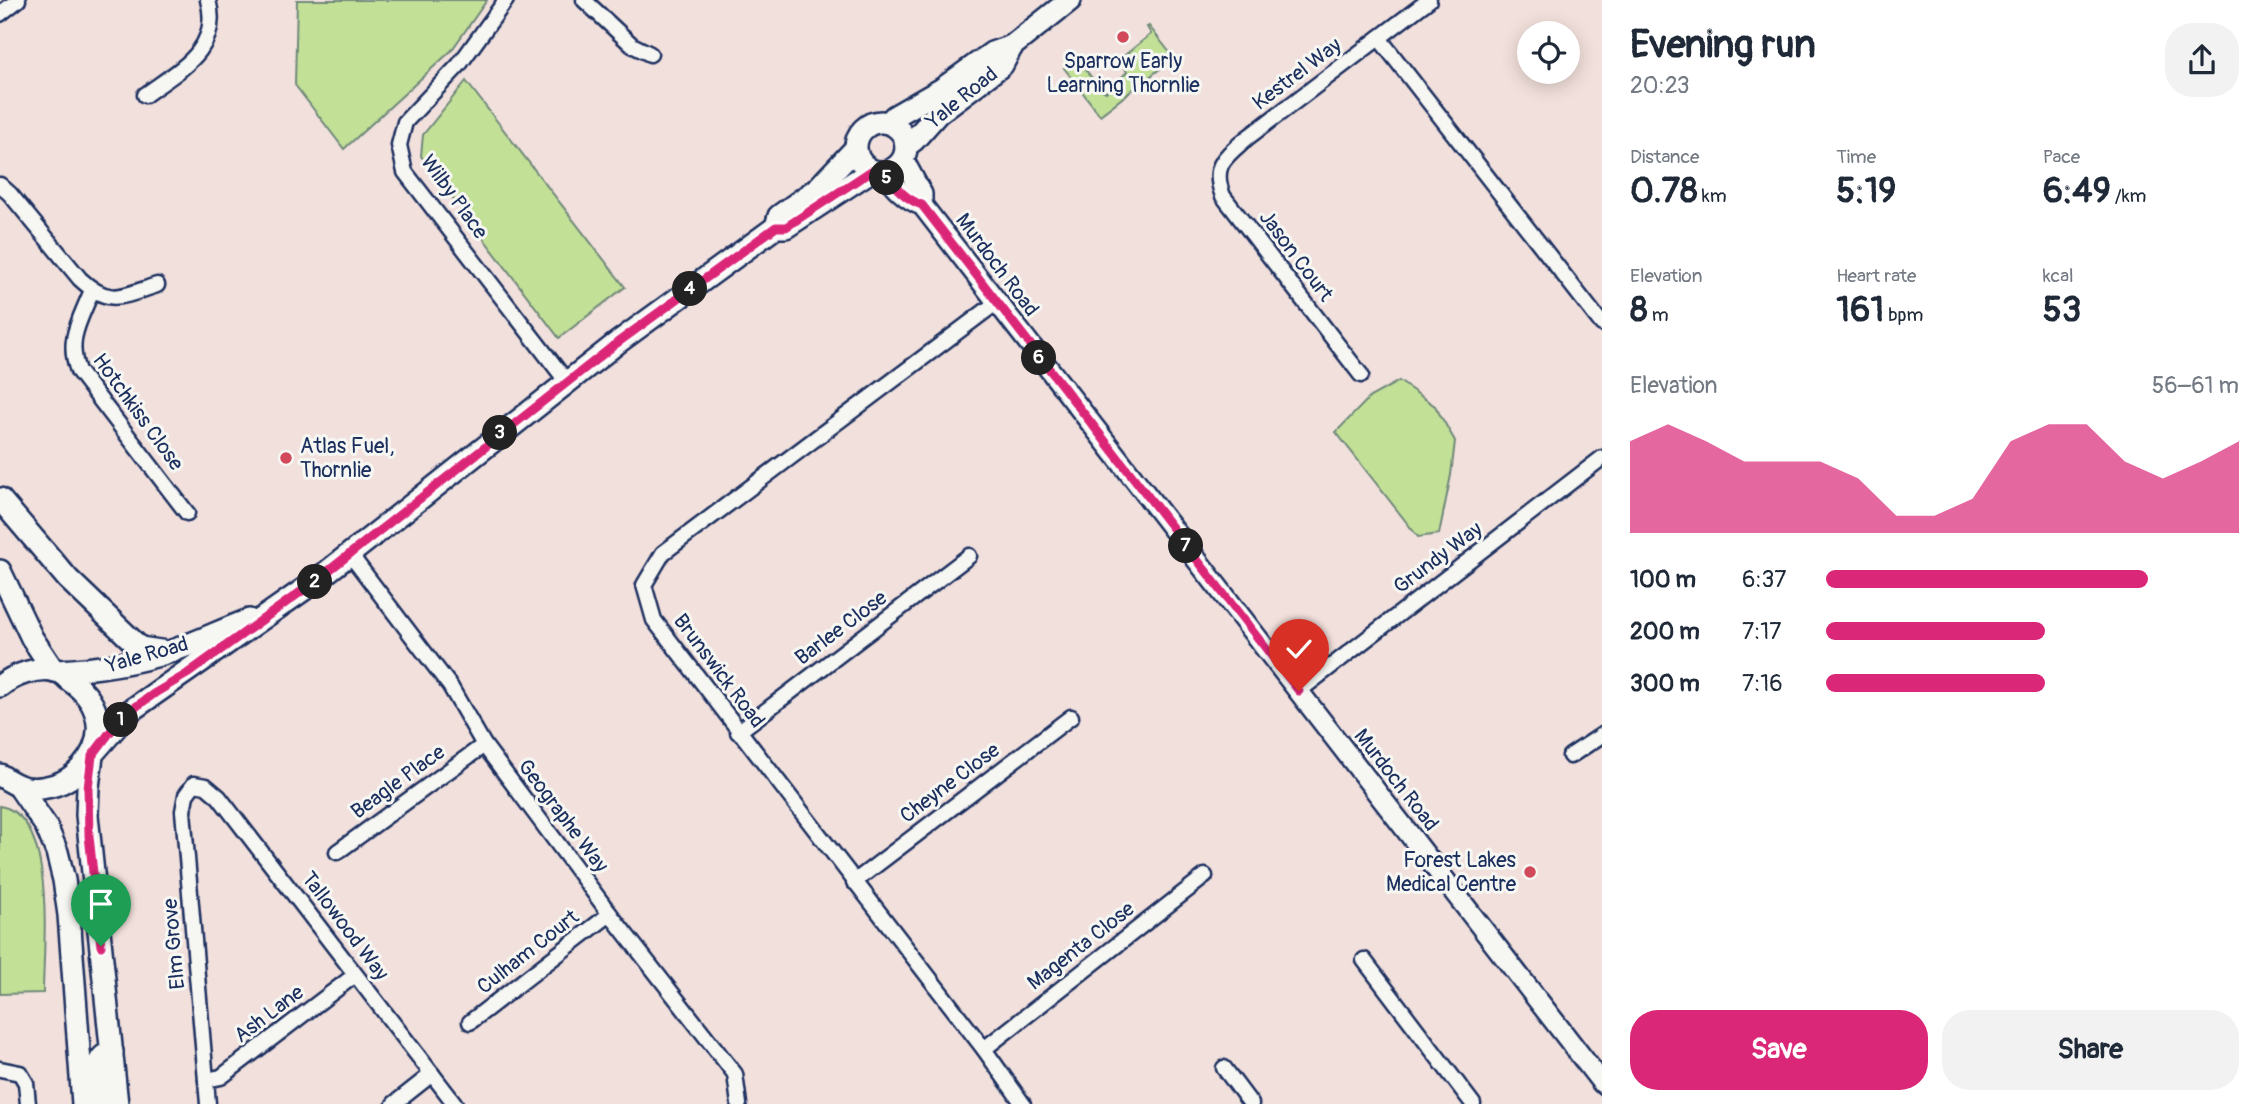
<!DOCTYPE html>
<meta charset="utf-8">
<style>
body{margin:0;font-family:Pangolin,sans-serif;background:#f2f2f3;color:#1f2937;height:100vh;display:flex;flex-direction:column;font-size:26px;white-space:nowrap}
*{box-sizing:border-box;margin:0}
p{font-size:23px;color:#747a83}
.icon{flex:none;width:38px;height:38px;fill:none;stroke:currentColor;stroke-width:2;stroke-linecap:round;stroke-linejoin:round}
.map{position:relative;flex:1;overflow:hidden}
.details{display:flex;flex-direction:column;background:#fff;width:665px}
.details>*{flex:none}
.controls{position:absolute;left:1517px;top:21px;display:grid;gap:14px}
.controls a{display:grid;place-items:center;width:63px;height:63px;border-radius:50%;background:#fff;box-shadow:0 4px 18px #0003;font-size:35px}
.pin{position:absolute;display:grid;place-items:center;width:60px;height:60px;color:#fff;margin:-72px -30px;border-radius:50% 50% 50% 0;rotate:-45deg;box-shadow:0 0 7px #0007}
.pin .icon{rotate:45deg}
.km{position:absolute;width:35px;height:35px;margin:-18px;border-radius:50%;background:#222;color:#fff;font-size:19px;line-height:35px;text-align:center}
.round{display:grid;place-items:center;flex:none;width:74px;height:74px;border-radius:28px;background:#f2f2f3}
.summary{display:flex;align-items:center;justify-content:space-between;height:119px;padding:0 28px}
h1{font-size:38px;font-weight:700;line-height:52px}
.metrics{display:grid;grid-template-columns:repeat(3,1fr);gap:10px;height:119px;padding:7px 28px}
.metrics div{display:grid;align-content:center}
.metrics b{font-size:35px;font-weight:700}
.metrics small{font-size:19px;font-weight:400}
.metrics p{font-size:19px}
.chart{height:196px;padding:14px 28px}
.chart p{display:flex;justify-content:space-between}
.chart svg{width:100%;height:126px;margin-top:7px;fill:#db2777;opacity:.7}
.primary-button{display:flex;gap:14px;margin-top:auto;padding:14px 28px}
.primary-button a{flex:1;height:80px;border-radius:28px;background:#db2777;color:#fff;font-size:28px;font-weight:700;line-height:80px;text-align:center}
.primary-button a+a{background:#f2f2f3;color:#1f2937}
ul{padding:0 28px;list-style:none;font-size:23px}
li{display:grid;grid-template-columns:112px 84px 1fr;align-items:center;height:52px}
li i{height:18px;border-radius:9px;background:#db2777}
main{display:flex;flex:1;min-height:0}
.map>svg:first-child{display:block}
.green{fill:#c3e097;stroke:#6f887a;stroke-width:2}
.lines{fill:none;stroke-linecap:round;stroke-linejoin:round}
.minor-casing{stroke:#1b2f5e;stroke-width:19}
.secondary-casing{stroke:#1b2f5e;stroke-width:24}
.primary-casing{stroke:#1b2f5e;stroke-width:26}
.minor{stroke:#f6f6f2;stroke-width:14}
.secondary{stroke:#f6f6f2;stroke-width:19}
.primary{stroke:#f6f6f2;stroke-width:21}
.route-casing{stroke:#fff;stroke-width:14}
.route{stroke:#db2777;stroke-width:9}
.poi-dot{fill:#d1495b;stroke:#f6f6f2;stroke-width:2.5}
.labels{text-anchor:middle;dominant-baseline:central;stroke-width:6;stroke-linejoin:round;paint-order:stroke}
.poi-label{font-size:21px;fill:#1b2f5e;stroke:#f6f6f2}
.street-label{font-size:21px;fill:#1b2f5e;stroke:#f6f6f2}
</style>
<main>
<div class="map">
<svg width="1602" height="1104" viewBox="0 0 1602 1104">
<rect width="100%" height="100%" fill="#f2e0dc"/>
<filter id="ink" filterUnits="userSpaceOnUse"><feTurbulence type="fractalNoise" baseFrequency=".0143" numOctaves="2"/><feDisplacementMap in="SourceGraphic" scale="14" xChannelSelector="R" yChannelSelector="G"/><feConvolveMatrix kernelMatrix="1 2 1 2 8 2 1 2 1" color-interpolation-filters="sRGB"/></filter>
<g filter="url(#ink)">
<g class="green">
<path d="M297,0H487L451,51L344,149L295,85Z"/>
<path d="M1149,26L1174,58L1100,115L1064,68L1077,58L1100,89L1106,92L1127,72L1120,59L1151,34L1147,27Z"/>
<path d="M466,81L625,287L559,338L421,156L423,135Z"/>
<path d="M1399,381L1435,406L1455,441L1451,475L1439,534L1418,537L1336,432L1370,397Z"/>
<path d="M0,806C58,816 43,949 43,993L0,994Z"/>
</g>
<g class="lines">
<defs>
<g id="minor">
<path d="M506,0L459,65L405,122L399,145L405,172L567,382"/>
<path d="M584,0L632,45L650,54"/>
<path d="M0,14L18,0"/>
<path d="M1379,38L1602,324"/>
<path d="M145,95C179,70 222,49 208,0"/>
<path d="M0,185L10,194L80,279C110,307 122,296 157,285"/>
<path d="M92,290C80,321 66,339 78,371L187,513"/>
<path d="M996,303L663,553L644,585L654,620L984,1049L1023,1104"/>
<path d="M1361,375L1223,196C1211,165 1225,157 1247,138L1429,0"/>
<path d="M349,553L450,686L484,745L610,914L735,1074L739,1104"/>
<path d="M1299,691L1602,458"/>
<path d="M738,732L969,556"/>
<path d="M1570,756L1602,735"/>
<path d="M337,852L484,745"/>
<path d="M854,882L1071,717"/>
<path d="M1364,960L1473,1104"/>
<path d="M470,1022L610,914"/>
<path d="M984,1049L1205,876"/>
<path d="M1224,1068L1251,1104"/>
<path d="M0,1069L20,1073L26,1083L28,1104"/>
<path d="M206,1080L221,1077L355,975"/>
<path d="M208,1104L183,811L186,795L194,784L206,786L219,797L455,1104"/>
<path d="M394,1104L432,1074"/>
</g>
<g id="secondary">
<path d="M903,159L922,194V205"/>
<path d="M884,172C893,186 907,200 922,205L1602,1083"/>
</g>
<g id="primary">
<circle cx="881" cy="147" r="25"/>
<path d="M888,123L895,116L942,89L992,53L1012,46L1070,0"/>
<path d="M906,146L914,140L938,113L1002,65L1012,46"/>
<path d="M776,227L779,216L818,188L855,149"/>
<path d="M0,499L68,579L140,648L167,652"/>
<path d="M0,571L32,638L54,671"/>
<path d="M57,671C96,669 132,664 169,652C196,643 222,630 249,620"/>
<path d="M0,686C14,675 38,666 56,671C61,672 66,677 69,680C102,702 108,738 82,767C75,775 65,782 55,785C31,792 20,789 0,775"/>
<path d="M95,751L130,711L313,583L617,343L776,227H786L871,171"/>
<path d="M92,756L88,787L87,815L117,1104"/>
<path d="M20,788L46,826L57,852L64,880L69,915L83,1104"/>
<path d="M99,1104C98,1087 90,1058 112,1052"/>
</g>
</defs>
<use href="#minor" class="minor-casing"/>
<use href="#secondary" class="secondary-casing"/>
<use href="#primary" class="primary-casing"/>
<use href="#minor" class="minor"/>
<use href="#secondary" class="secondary"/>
<use href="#primary" class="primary"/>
</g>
</g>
<g class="lines" filter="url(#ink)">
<defs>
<path id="route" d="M101,946L89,836L88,788L92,756L114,727L130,711L155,693L187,674L313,583L617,343L776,227H786L871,171L884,172C893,186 907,200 922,205L1299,691"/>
</defs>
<use href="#route" class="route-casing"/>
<use href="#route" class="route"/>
</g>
<g class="poi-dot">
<circle cx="1123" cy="37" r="7"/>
<circle cx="286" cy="458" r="7"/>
<circle cx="1530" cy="872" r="7"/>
</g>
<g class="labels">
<g class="poi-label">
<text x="1123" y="61">Sparrow Early<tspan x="1123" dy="24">Learning Thornlie</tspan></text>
<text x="300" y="446" text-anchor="start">Atlas Fuel,<tspan x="300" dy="24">Thornlie</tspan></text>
<text x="1516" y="860" text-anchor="end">Forest Lakes<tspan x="1516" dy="24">Medical Centre</tspan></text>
</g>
<g class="street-label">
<text transform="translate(1297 74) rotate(-37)">Kestrel Way</text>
<text transform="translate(962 98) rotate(-39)">Yale Road</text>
<text transform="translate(454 197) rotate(54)">Wilby Place</text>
<text transform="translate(1296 256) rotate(53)">Jason Court</text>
<text transform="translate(997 265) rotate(53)">Murdoch Road</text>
<text transform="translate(138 412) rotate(54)">Hotchkiss Close</text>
<text transform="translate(1438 558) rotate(-37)">Grundy Way</text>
<text transform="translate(841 628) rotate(-37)">Barlee Close</text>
<text transform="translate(147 655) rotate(-16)">Yale Road</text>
<text transform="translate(719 671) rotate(53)">Brunswick Road</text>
<text transform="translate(1396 780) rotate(52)">Murdoch Road</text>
<text transform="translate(398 782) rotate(-36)">Beagle Place</text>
<text transform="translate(950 783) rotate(-37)">Cheyne Close</text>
<text transform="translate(563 816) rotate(53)">Geographe Way</text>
<text transform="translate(345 926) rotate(53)">Tallowood Way</text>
<text transform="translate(174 944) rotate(-95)">Elm Grove</text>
<text transform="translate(1081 946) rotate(-38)">Magenta Close</text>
<text transform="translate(528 952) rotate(-38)">Culham Court</text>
<text transform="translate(269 1014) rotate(-37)">Ash Lane</text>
</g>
</g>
</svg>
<div class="controls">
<a><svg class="icon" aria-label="locate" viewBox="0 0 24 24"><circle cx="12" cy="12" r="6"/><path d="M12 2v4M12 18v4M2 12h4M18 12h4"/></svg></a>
</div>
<div class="pin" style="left:101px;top:946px;background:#1e9e55"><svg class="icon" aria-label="arrive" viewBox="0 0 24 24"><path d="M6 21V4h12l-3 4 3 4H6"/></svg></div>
<div class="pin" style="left:1299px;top:691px;background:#d93025"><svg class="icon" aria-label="check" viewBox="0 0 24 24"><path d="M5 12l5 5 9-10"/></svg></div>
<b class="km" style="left:121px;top:720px">1</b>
<b class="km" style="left:315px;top:582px">2</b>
<b class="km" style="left:500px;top:433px">3</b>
<b class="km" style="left:690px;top:289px">4</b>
<b class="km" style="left:887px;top:178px">5</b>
<b class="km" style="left:1039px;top:358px">6</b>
<b class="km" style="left:1186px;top:546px">7</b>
</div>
<section class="details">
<div class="summary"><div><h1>Evening run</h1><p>20:23</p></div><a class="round"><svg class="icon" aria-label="share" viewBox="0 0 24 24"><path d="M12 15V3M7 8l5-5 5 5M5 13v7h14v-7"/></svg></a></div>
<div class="metrics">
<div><p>Distance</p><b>0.78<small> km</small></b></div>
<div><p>Time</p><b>5:19</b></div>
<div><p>Pace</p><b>6:49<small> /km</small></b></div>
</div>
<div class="metrics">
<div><p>Elevation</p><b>8<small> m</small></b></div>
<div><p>Heart rate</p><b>161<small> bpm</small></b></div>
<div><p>kcal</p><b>53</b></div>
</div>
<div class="chart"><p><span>Elevation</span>56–61 m</p>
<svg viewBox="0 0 160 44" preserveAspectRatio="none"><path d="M0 44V12L10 6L20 12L30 19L40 19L50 19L60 25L70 38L80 38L90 32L100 12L110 6L120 6L130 19L140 25L150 19L160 12V44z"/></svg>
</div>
<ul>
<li><b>100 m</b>6:37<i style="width:78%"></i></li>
<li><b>200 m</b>7:17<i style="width:53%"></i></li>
<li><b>300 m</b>7:16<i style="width:53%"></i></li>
</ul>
<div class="primary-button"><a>Save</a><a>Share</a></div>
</section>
</main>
